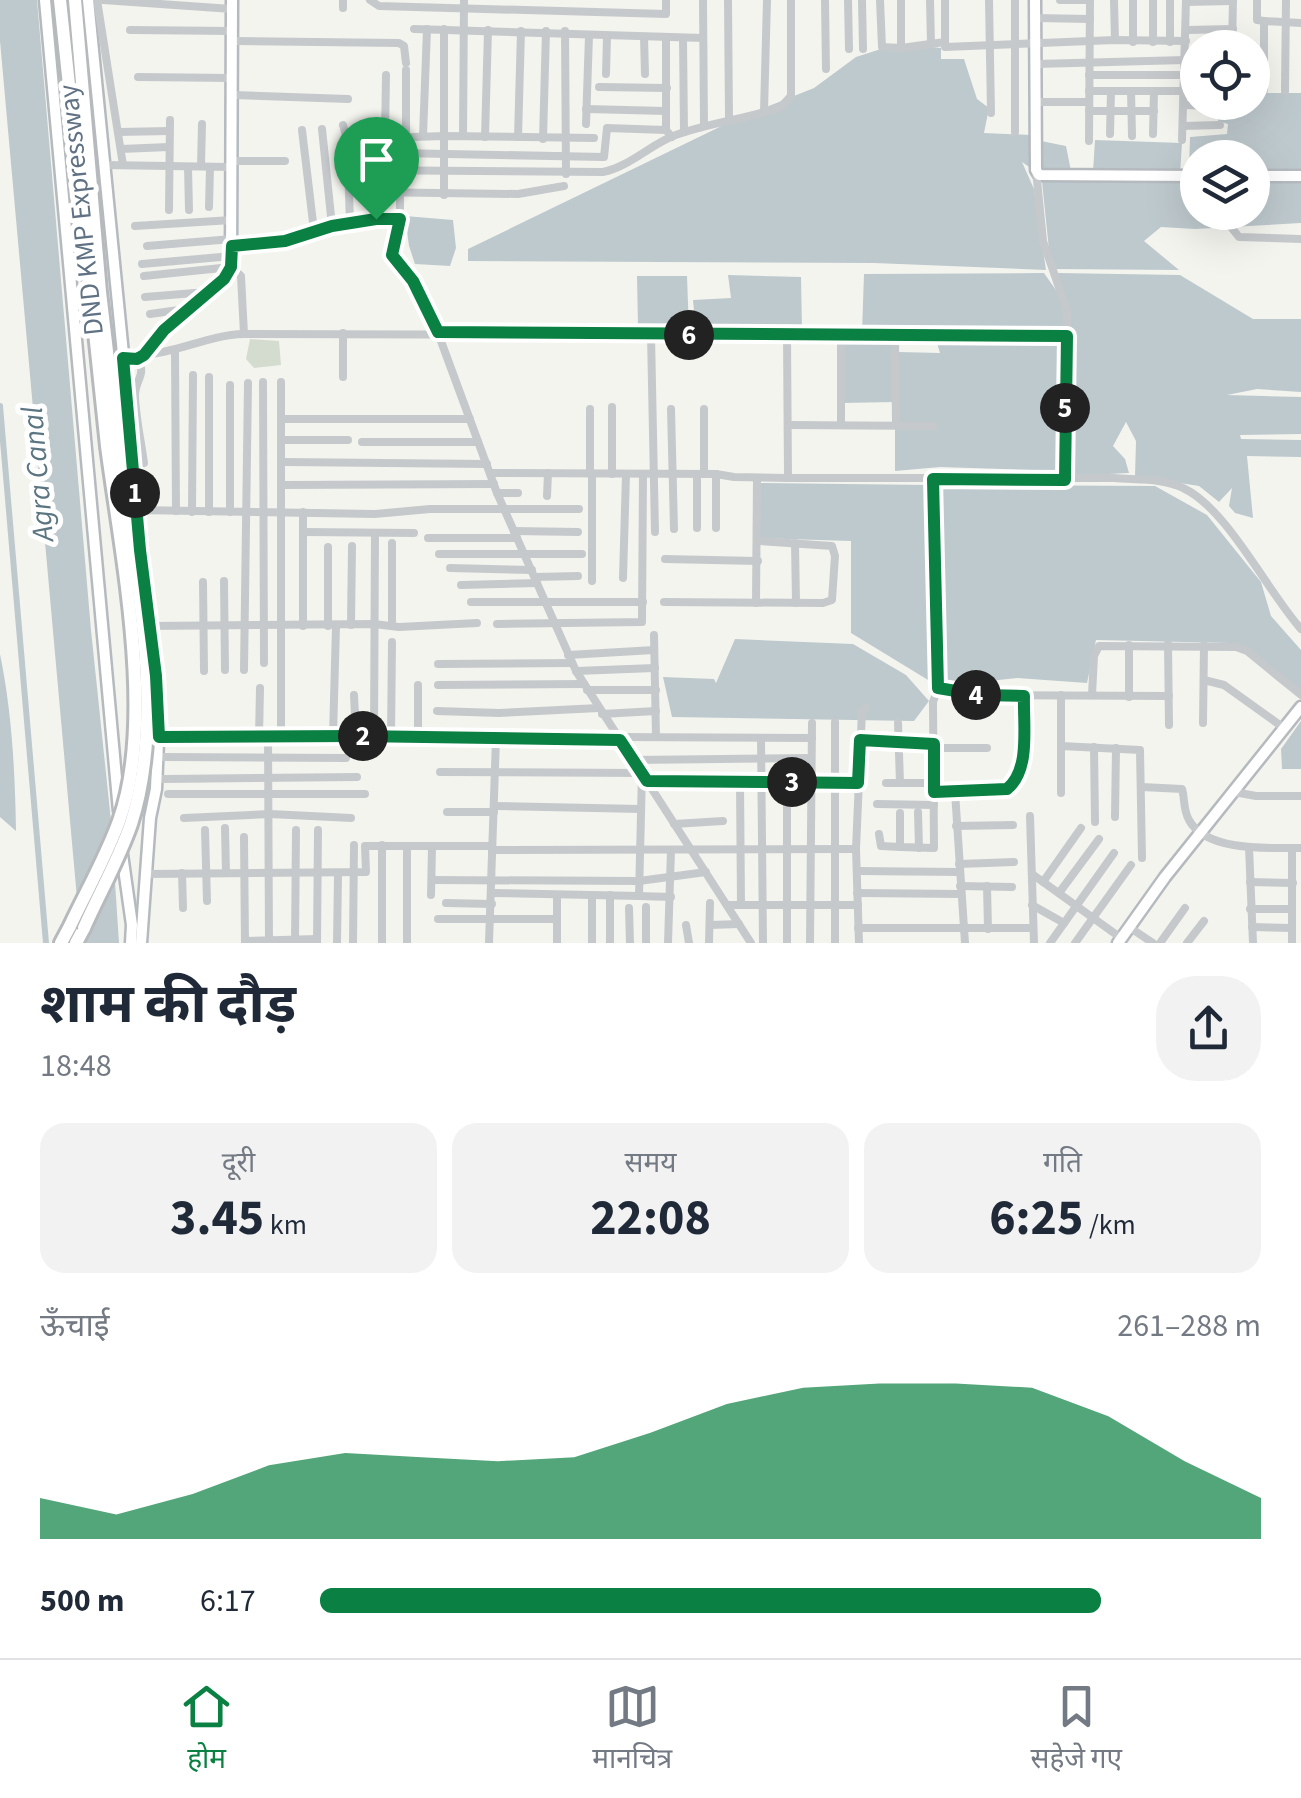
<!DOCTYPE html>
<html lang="hi">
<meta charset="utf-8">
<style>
body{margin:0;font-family:"Source Sans 3","Noto Sans Devanagari",sans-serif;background:#f2f2f3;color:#1f2937;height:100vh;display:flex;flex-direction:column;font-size:38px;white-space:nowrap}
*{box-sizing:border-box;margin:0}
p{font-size:32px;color:#747a83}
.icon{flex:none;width:55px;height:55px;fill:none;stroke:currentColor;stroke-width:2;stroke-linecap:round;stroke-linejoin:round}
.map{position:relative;height:943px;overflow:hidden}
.panel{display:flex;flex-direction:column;background:#fff;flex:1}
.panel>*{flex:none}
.tools{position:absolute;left:1180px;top:30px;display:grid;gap:20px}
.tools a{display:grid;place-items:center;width:90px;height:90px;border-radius:50%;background:#fff;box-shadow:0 10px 40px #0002;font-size:50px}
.pin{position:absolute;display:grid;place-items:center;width:85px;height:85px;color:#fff;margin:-102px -42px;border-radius:50% 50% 50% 0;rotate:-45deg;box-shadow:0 0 10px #0007}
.pin .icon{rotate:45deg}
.km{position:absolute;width:50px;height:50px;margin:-25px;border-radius:50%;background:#222;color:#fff;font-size:28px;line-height:50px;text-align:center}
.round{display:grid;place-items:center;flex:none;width:105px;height:105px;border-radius:40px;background:#f2f2f3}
.headline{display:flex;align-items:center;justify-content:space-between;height:170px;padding:0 40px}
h1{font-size:55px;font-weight:700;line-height:75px}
.stats{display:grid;grid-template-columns:repeat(3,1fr);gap:15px;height:170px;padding:10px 40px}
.stats div{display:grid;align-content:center;border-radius:25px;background:#f2f2f3;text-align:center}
.stats b{font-size:50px;font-weight:700}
.stats small{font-size:28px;font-weight:400}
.stats p{font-size:28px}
.chart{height:280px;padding:20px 40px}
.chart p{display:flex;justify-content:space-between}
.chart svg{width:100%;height:180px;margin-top:10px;fill:#0b8043;opacity:.7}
ul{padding:0 40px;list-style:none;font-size:32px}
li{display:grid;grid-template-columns:160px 120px 1fr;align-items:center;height:75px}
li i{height:25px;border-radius:12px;background:#0b8043}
.tab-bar{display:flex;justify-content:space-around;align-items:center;height:140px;border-top:2px solid #e0e1e3;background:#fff;font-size:28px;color:#747a83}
.tab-bar a{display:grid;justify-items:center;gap:5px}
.tab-bar .active{color:#0b8043}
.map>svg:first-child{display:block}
.green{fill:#d4dcd0}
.water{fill:#bec9ce}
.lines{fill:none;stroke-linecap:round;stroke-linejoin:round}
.canal{stroke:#bec9ce;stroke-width:6}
.secondary-casing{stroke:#b5babf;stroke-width:15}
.highway-casing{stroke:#b7babd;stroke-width:18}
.street{stroke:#c6c9cc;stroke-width:8}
.secondary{stroke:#fff;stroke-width:10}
.highway{stroke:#fff;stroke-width:12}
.highway-bridge-casing{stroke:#b7babd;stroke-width:18;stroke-linecap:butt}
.highway-bridge{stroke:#fff;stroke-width:12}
.route-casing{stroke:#fff;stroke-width:20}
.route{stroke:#0b8043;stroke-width:12}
.labels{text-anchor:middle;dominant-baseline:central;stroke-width:10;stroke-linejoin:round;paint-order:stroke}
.street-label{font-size:28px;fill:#607283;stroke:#fff}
.water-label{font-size:30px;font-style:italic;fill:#5b7581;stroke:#fff}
</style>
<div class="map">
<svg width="1301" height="943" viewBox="0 0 1301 943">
<rect width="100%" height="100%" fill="#f4f4ef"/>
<path class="green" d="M250,339L279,341L281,365L254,368L246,359Z"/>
<g class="water">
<path d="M0,0H37L91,630L111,821L119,943H81L0,41Z"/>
<path d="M923,46L941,48V59H964L977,99L989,108L984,133L1031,135L1032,169L1022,162L1034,189L1046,270L874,263L468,261V249L734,120L814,88L856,57L884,48Z"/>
<path d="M1253,93H1301V172H1253L1252,158H1198L1197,171H1189L1190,137L1227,134L1228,124L1218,121L1221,103L1252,102Z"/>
<path d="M1036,140L1066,146L1071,171L1039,169Z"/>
<path d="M1095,140L1182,143L1180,175L1093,172Z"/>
<path d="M1041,172L1188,179L1194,217V179H1197L1198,212H1252L1253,179H1301V223L1195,229L1161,227L1144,241L1179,270L1051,269Z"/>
<path d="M405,216L453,220L456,248L450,266L415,264L409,246Z"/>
<path d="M1044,273L1060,296L1058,273L1180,275L1253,319H1301V392L1257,389L1227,395L1301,397V434L1240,435L1241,439L1301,440V457L1247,456L1253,518L1235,513L1229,506L1232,488L1219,502L1199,486L1135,476L1136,441L1126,422L1113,446L1125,459L1129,473L1067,476L1064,331L955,333L1059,341L1063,471L940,467L895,471V402L842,403L845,338L895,339L899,352L940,353L934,333L862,332L864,274Z"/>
<path d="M728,275L801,277L802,329L696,331L693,300L731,298Z"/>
<path d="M637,276H687L689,330L638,328Z"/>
<path d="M760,483L929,485L933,683L851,633V541L757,538Z"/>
<path d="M940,485L1155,486L1207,515L1261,582L1271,616L1301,650V692L1256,655L1229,643L1096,640L1087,683L1017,678L944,686Z"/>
<path d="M735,639L853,644L906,675L929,701L914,721L672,717L663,677L714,679L716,683Z"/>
<path d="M0,654C12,713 15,771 16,831L0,817Z"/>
<path d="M1301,721V769H1282L1281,749Z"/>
</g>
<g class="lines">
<path class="canal" d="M0,406L46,943"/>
<defs>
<g id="secondary">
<path d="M45,0L119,811"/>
<path d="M88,0L159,718L156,789L150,818L141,943"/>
<path d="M1035,0L1036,170L1039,175L1198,176"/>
<path d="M1252,176H1301"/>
<path d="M123,359H137L144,355L164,330L224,279L231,267L232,0"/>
<path d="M121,847L132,925L131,943"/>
<path d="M1118,943L1165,877L1301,707"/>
</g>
<g id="highway">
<path d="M60,0L107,446"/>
<path d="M75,0L100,292L118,445"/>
<path d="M61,943L70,926"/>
<path d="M76,943L84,928"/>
</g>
</defs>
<use href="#secondary" class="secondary-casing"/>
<use href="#highway" class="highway-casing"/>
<g class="street">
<path d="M97,0L123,165"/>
<path d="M103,0L232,9"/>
<path d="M343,0V8"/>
<path d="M370,0L379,6L666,14V0"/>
<path d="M703,0L704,126"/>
<path d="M728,0L729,119"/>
<path d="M825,0L826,69"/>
<path d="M848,0L849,49"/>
<path d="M862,0L863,49"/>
<path d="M880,0L882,47L901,48L945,42"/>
<path d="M901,0V48"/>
<path d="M930,0L931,44"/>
<path d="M945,0V47L1115,40L1186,41"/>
<path d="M989,0L991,113"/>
<path d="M1060,0H1090"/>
<path d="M1114,0L1115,40"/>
<path d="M1153,0V42"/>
<path d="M1170,0V42"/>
<path d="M1257,0V20L1264,21V90"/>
<path d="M1186,2L1233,1"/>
<path d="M1035,18L1090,19"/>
<path d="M1264,21L1301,23"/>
<path d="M414,29L703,38"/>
<path d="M444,29V195"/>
<path d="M130,30L232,31"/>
<path d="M1187,30L1233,29"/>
<path d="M565,31L566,174"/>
<path d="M644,37L645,74"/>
<path d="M666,37V130"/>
<path d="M683,38L684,132"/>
<path d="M232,41L399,43L404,46L406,63"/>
<path d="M1133,42V0"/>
<path d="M1232,48L1233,0"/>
<path d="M1036,64L1185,60"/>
<path d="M406,70V136"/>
<path d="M606,74L607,36"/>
<path d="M1089,75H1185"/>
<path d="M138,77L232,78"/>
<path d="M599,87L667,88"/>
<path d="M1089,91H1184"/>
<path d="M1131,91L1132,136"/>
<path d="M1285,91L1286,0"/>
<path d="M233,95L348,99"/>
<path d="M1036,102H1089"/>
<path d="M1184,105L1213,106"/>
<path d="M586,109L666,111"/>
<path d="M764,111L767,0"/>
<path d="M1089,111H1154"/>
<path d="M586,124L589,35"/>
<path d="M343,125L347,139L350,222"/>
<path d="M1183,126L1220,125"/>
<path d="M322,129L332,226"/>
<path d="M302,130L314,231"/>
<path d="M118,132L169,131"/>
<path d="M1015,132V0"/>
<path d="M1110,134L1111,91"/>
<path d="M1153,134L1154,91"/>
<path d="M385,136L386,75"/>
<path d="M423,136L427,29"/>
<path d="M463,136L464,0"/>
<path d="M485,137L488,30"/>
<path d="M518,137L521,31"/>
<path d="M347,139L445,136L594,138"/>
<path d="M543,139L546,31"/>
<path d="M1182,140L1186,0"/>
<path d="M1089,141L1090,0"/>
<path d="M121,149L169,147"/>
<path d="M348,152L604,157L607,128L666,130L672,137"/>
<path d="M231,161H285"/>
<path d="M104,165L231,167"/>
<path d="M201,166L202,124"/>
<path d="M188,167L189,210"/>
<path d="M348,170L603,172C628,167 649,146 673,136C708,123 746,119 781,107L791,96V0"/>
<path d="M1036,170L1043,241L1067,311L1065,480"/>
<path d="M365,192L518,194L564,186"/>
<path d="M400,193V219L392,255L413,281L438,333L497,493L576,671L751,943"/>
<path d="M209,207L210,167"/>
<path d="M169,210L170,120"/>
<path d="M1231,212V227L1239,237L1301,239"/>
<path d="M135,226L232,220"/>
<path d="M147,246L232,239"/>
<path d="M232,246L285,241L350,222L400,219"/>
<path d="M142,264L232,256"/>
<path d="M144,276L231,267L241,276L244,334"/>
<path d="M145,297L207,292"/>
<path d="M150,314L186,309"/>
<path d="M651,335L655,532"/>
<path d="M787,336L788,478H1114C1136,480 1163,478 1183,488C1227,508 1267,591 1301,629"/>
<path d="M895,336L896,425"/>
<path d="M175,352L176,511"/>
<path d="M144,355C179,352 209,335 244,334L1067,336"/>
<path d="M137,359C148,375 134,380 135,397C136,419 141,441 144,463"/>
<path d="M209,377V512"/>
<path d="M343,377V333"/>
<path d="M263,382L264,663"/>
<path d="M281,382V736"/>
<path d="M230,385V512"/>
<path d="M612,407V474"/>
<path d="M671,409L674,529"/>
<path d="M704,409V474"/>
<path d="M282,419H470"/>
<path d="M788,425L934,426"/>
<path d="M841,425V336"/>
<path d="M282,440H348"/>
<path d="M362,442H478"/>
<path d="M283,462L487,464"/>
<path d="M490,473L716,474L734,477L788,478"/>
<path d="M590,474V409"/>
<path d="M283,485L494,484"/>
<path d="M497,493H518"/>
<path d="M547,496L548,473"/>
<path d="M136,510L375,514L430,509H579"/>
<path d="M192,512L193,375"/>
<path d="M697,528V474"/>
<path d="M716,528V474"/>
<path d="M514,531L578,532"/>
<path d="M304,532L414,533"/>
<path d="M428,538H517"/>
<path d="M795,543L796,603"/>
<path d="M439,554H582"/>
<path d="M665,559L758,561"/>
<path d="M450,568L532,570"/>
<path d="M535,577L578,576"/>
<path d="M623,578L626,474"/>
<path d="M224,581L225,670"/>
<path d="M592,581V474"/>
<path d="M203,582L204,671"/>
<path d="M461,585L537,583"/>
<path d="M471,602H643"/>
<path d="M664,602L823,603L832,600L835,556L832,546L759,541"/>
<path d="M756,603L757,478"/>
<path d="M497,624L642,622L643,474"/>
<path d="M351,625L352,546"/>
<path d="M150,626L374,624L399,627L477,623"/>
<path d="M303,626V512"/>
<path d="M328,626V547"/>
<path d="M392,626V543"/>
<path d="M654,635L656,737"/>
<path d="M1168,644L1169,725"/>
<path d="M568,655L654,650"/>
<path d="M438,664L572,663"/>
<path d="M244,670L248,383"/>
<path d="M576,671L655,668"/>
<path d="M1204,680L1224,685L1284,728"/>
<path d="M438,685L584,684"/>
<path d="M938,688L980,695L1169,696"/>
<path d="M587,690H656"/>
<path d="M354,695L356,736"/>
<path d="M1092,695L1094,656L1099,646L1236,647L1247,651L1301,695"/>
<path d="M1129,697V645"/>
<path d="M437,711L499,713L599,708"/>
<path d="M602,714L656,711"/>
<path d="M835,722V943"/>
<path d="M898,723L900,783"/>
<path d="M1203,723L1204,645"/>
<path d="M259,736L260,688"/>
<path d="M268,736L269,943"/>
<path d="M333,736L336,626"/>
<path d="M374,736L375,533"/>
<path d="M159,737L356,736L620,741"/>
<path d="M391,737L392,642"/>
<path d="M418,737V685"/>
<path d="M618,737L812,738"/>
<path d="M761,738L763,943"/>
<path d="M860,741L934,745"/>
<path d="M1061,746L1140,750L1142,858"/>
<path d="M1094,747L1095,822"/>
<path d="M934,748H987"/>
<path d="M163,757L346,758"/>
<path d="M633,760L811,758"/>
<path d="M440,772L642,773"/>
<path d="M163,779L357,777"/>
<path d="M647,781L859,783"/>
<path d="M740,782L741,905"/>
<path d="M886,783H935"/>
<path d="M1142,787L1182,789C1185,799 1183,810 1189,820C1206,852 1270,848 1301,848"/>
<path d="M955,792L965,943"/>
<path d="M1234,792L1256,796H1301"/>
<path d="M934,793L1007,789C1031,770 1023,723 1024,695"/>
<path d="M1061,793V695"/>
<path d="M168,794H365"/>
<path d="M877,804L934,805"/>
<path d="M494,806L641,809"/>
<path d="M447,812H494"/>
<path d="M918,812L919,848"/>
<path d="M900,813V847L934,848L933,702L938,688L933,479"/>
<path d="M1030,816L1034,943"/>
<path d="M1115,817L1116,748"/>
<path d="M184,818L270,814L351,818"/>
<path d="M674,824L723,821"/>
<path d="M956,826L1013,825"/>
<path d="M225,828L226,873"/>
<path d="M205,830L207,901"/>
<path d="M879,834L881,846L900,847"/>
<path d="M244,837L245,943"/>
<path d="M382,845V943"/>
<path d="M1249,847L1253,943"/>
<path d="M1292,848V943"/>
<path d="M492,850L856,849"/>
<path d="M959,864L1014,862"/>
<path d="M857,871L959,872"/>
<path d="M182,873L183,908"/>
<path d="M147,874L366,872L365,846H492"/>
<path d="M1032,874L1121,938"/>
<path d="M432,880L639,881L706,872"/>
<path d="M1043,882L1081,828"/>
<path d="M1250,882L1293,883"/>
<path d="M960,886L1012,887"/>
<path d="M987,886L988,929"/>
<path d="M492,893L639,896L642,773"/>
<path d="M857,893L961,894"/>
<path d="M1059,893L1099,839"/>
<path d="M431,895L432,847"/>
<path d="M592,895V943"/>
<path d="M610,895V943"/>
<path d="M639,896L671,897"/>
<path d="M446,903L492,904"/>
<path d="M727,905H858"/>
<path d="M1032,905L1064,923"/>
<path d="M629,908L630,943"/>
<path d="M1250,909H1292"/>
<path d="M438,919H557"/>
<path d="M686,925L689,943"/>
<path d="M710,925L739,924"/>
<path d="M1129,927L1153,943"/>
<path d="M1252,927L1292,928"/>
<path d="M858,928H1033"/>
<path d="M245,941L317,939"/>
<path d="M295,943L296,830"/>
<path d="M317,943L318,830"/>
<path d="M337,943L338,874"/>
<path d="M353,943L354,845"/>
<path d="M407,943V848"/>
<path d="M489,943L496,738"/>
<path d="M557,943V895"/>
<path d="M646,943V907"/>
<path d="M668,943L671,850"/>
<path d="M709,943L710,903"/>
<path d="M787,943V782"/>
<path d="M810,943L812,723"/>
<path d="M859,943L856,849L862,711L866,708"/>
<path d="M1050,943L1114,853"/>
<path d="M1075,943L1131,865"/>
<path d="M1160,943L1185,908"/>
<path d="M1187,943L1204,921"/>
</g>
<use href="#secondary" class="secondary"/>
<use href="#highway" class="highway"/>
<defs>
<g id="highway-bridge">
<path d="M70,926C86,892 106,857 119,821C156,719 121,554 107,446"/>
<path d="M84,928C99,894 119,859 131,824C168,710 133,561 118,445"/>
</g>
</defs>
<use href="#highway-bridge" class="highway-bridge-casing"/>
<use href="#highway-bridge" class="highway-bridge"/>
</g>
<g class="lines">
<defs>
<path id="route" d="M376,219H400L392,255L413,281L438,332L1067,336L1065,480L933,479L938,688L980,695L1024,696C1023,724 1031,770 1007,789L934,792V744L860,740L858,783L647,781L620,740L356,736L159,737L156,676L140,550L123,358L137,359L144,355L164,330L224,279L231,267L232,246L285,241L332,226Z"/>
</defs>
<use href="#route" class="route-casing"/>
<use href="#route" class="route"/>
</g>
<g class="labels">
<g class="street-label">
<text transform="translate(81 210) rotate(-96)">DND KMP Expressway</text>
</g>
<g class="water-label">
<text transform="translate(38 474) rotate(-95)">Agra Canal</text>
</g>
</g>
</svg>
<div class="tools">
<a><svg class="icon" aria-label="locate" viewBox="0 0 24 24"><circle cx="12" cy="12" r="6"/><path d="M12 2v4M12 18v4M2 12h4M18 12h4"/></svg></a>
<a><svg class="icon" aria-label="layers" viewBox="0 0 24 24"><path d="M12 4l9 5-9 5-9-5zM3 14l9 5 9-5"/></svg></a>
</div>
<div class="pin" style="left:376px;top:219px;background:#1e9e55"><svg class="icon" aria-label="arrive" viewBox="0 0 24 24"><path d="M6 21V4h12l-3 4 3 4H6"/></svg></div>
<b class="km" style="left:135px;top:493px">1</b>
<b class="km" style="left:363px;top:736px">2</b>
<b class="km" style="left:792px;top:782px">3</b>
<b class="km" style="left:976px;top:695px">4</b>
<b class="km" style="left:1065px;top:408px">5</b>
<b class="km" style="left:689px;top:335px">6</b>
</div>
<section class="panel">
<div class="headline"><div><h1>शाम की दौड़</h1><p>18:48</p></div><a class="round"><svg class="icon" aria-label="share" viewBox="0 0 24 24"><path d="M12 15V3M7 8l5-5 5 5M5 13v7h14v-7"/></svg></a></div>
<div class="stats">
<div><p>दूरी</p><b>3.45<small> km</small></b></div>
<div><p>समय</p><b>22:08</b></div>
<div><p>गति</p><b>6:25<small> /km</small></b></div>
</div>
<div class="chart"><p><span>ऊँचाई</span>261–288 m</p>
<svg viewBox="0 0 160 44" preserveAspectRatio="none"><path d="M0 44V34L10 38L20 33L30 26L40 23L50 24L60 25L70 24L80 18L90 11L100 7L110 6L120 6L130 7L140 14L150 25L160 34V44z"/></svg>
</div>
<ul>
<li><b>500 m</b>6:17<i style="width:83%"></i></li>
</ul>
</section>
<nav class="tab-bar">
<a class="active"><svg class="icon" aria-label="home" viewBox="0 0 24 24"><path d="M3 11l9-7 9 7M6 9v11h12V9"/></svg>होम</a>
<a><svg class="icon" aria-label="map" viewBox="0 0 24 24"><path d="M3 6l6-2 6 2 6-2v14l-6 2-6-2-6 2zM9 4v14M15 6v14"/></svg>मानचित्र</a>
<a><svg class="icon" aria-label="saved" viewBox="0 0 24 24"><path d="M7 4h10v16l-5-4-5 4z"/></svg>सहेजे गए</a>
</nav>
